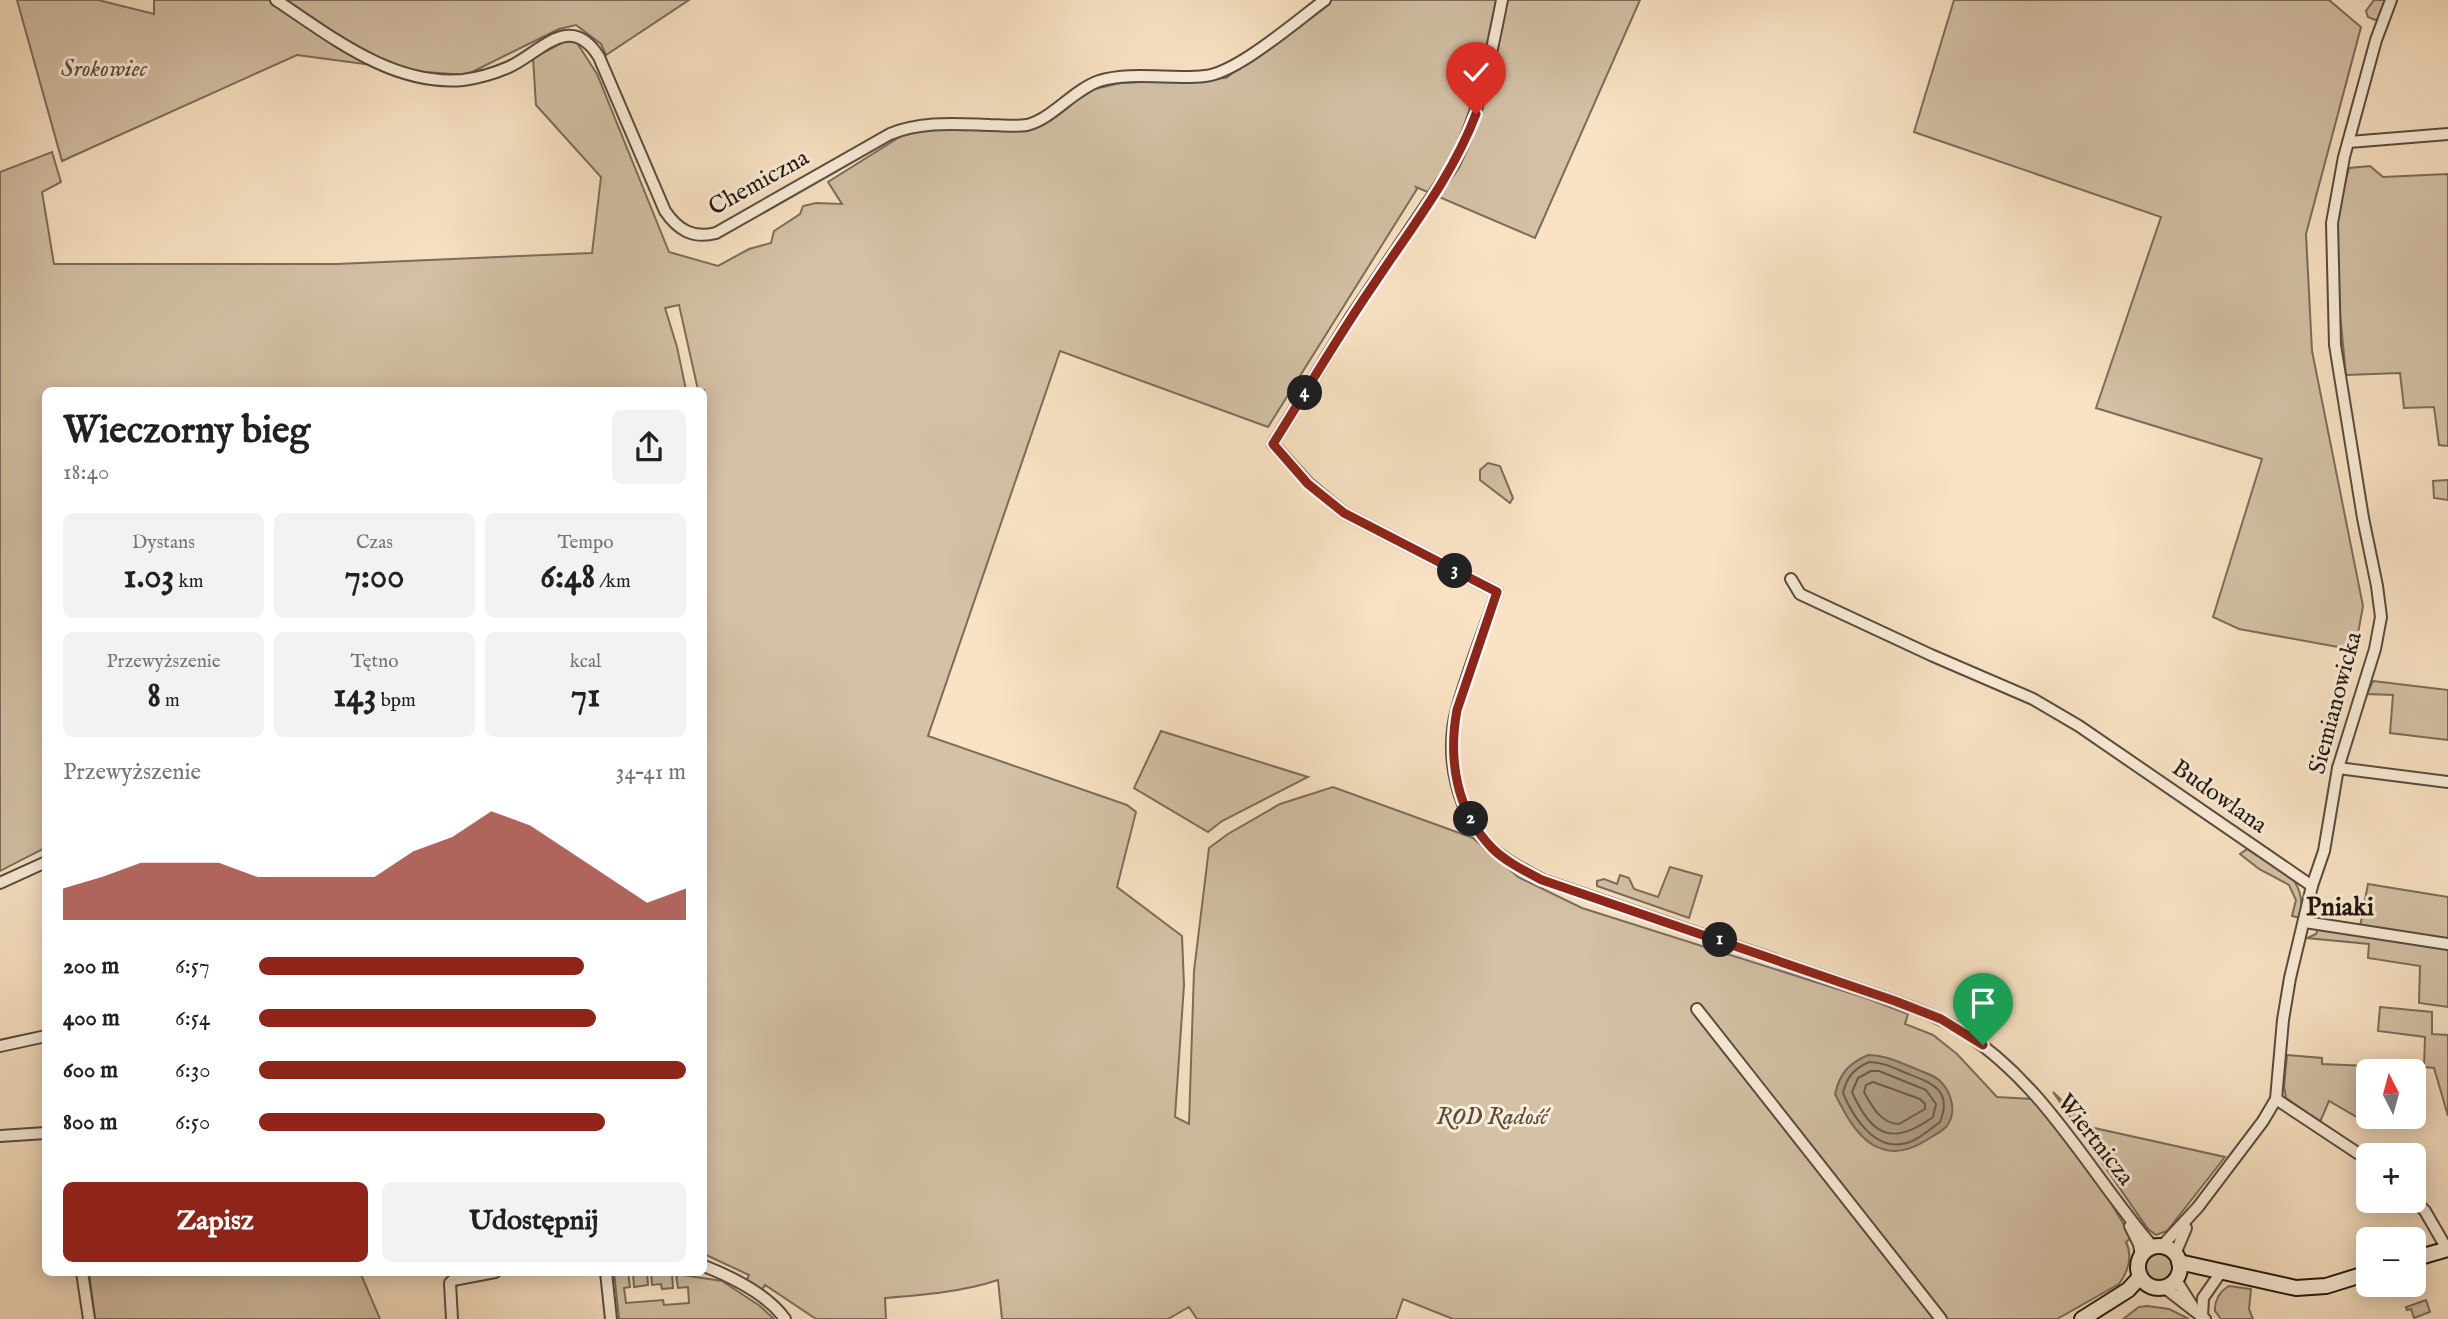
<!DOCTYPE html>
<html lang="pl">
<meta charset="utf-8">
<style>
body{margin:0;font-family:"IM FELL English",serif;background:#f2f2f2;color:#202124;height:100vh;display:flex;flex-direction:column;font-size:26px;white-space:nowrap}
*{box-sizing:border-box;margin:0}
p{font-size:23px;color:#757577}
.icon{flex:none;width:38px;height:38px;fill:none;stroke:currentColor;stroke-width:2;stroke-linecap:round;stroke-linejoin:round}
.map{position:relative;flex:1;overflow:hidden}
.details{position:absolute;left:42px;top:387px;width:665px;height:889px;display:flex;flex-direction:column;background:#fff;border-radius:10px;box-shadow:0 4px 18px #0003}
.details>*{flex:none}
.needle{width:46px;rotate:354deg}
.controls{position:absolute;left:2356px;top:1059px;display:grid;gap:14px}
.controls a{display:grid;place-items:center;width:70px;height:70px;border-radius:10px;background:#fff;box-shadow:0 4px 18px #0003;font-size:35px}
.pin{position:absolute;display:grid;place-items:center;width:60px;height:60px;color:#fff;margin:-72px -30px;border-radius:50% 50% 50% 0;rotate:-45deg;box-shadow:0 0 7px #0007}
.pin .icon{rotate:45deg}
.km{position:absolute;width:35px;height:35px;margin:-18px;border-radius:50%;background:#222;color:#fff;font-size:19px;line-height:35px;text-align:center}
.round{display:grid;place-items:center;flex:none;width:74px;height:74px;border-radius:10px;background:#f2f2f2}
.headline{display:flex;align-items:center;justify-content:space-between;height:119px;padding:0 21px}
h1{font-size:38px;font-weight:700;line-height:52px}
.metrics{display:grid;grid-template-columns:repeat(3,1fr);gap:10px;height:119px;padding:7px 21px}
.metrics div{display:grid;align-content:center;border-radius:10px;background:#f2f2f2;text-align:center}
.metrics b{font-size:35px;font-weight:700}
.metrics small{font-size:19px;font-weight:400}
.metrics p{font-size:19px}
.chart{height:196px;padding:14px 21px}
.chart p{display:flex;justify-content:space-between}
.chart svg{width:100%;height:126px;margin-top:7px;fill:#8f2418;opacity:.7}
.button{display:flex;gap:14px;margin-top:auto;padding:14px 21px}
.button a{flex:1;height:80px;border-radius:10px;background:#8f2418;color:#fff;font-size:28px;font-weight:700;line-height:80px;text-align:center}
.button a+a{background:#f2f2f2;color:#202124}
ul{padding:0 21px;list-style:none;font-size:23px}
li{display:grid;grid-template-columns:112px 84px 1fr;align-items:center;height:52px}
li i{height:18px;border-radius:9px;background:#8f2418}
.map>svg:first-child{display:block}
.green{fill:#d4c1a6;stroke:#7b6d5c;stroke-width:2}
.water{fill:#b09e87;stroke:#776958;stroke-width:2}
.lines{fill:none;stroke-linecap:round;stroke-linejoin:round}
.shore{stroke:#695c4c;stroke-width:2}
.street-casing{stroke:#584c3e;stroke-width:14}
.secondary-casing{stroke:#221911;stroke-width:18}
.street{stroke:#fbedd9;stroke-width:10}
.secondary{stroke:#fbedd9;stroke-width:14}
.route-casing{stroke:#fff;stroke-width:14}
.route{stroke:#8f2418;stroke-width:9}
.labels{text-anchor:middle;dominant-baseline:central;stroke-width:6;stroke-linejoin:round;paint-order:stroke}
.park-label{font-size:24px;font-style:italic;fill:#574b3e;stroke:#fbedd9}
.street-label{font-size:24px;fill:#221911;stroke:#fbedd9}
.neighbourhood-label{font-size:26px;font-weight:bold;fill:#221911;stroke:#fbedd9}
</style>
<div class="map">
<svg width="2448" height="1319" viewBox="0 0 2448 1319">
<rect width="100%" height="100%" fill="#f9e3c4"/>
<filter id="stains"><feTurbulence type="fractalNoise" baseFrequency=".00286" numOctaves="4"/><feColorMatrix values="0 0 0 0 .2 0 0 0 0 .09 0 0 0 0 .02 0 0 0 .5 -.17"/></filter>
<radialGradient id="worn" r=".72"><stop offset=".6" stop-color="#630" stop-opacity="0"/><stop offset="1" stop-color="#630" stop-opacity=".3"/></radialGradient>
<g class="green">
<path d="M17,0H98L154,14V0H689L606,55L601,44L576,25L559,29L466,75L425,72L297,55L62,161Z"/>
<path d="M1331,0H1640L1535,238L1416,187L1417,189L1268,427L1060,351L928,736L1127,805L1136,812L1117,887L1182,936L1184,985L1175,1117L1189,1124L1194,971L1209,848L1228,834L1280,804L1333,787L1473,838L1518,877L1582,908L1866,998L1908,1014L1905,1024L1933,1035L1957,1054L1997,1097L2032,1099C2068,1143 2105,1187 2131,1238L2126,1242C2133,1256 2128,1272 2119,1284L2057,1319H1453L1403,1299L1396,1319H1197L1189,1307L1168,1319H1002L998,1280C962,1292 923,1295 885,1298L886,1319H816L765,1285L761,1291L746,1282L749,1275L704,1254V450L706,428L704,390H698L679,305L665,308L677,347L686,390H46L45,848L0,871V172L52,152L61,182L42,192L54,264H337L592,253L601,177L536,105L533,58L569,39L577,43L597,74L669,252L718,266L749,249L771,243L774,231L800,214L803,206L816,203L842,204L828,182L906,133L937,128H1031L1095,89L1120,83L1226,78Z"/>
<path d="M1954,0H2329L2361,27L2306,234L2312,351L2363,606L2355,650L2239,629L2213,617L2262,459L2096,408L2161,217L1914,132Z"/>
<path d="M2374,0H2385L2379,18L2375,20L2368,17L2366,11Z"/>
<path d="M2370,166L2383,177L2448,174V446L2439,445L2434,407L2404,408L2400,373L2346,375L2339,304L2335,220L2349,168Z"/>
<path d="M1488,463L1500,466L1513,498L1510,503L1480,480V470Z"/>
<path d="M2448,480V500L2434,498L2433,481Z"/>
<path d="M2373,681L2448,690V740L2390,733L2393,695L2367,694Z"/>
<path d="M1161,731L1308,777L1222,821L1208,832L1134,788Z"/>
<path d="M2247,849L2292,878C2302,891 2302,902 2301,918L2292,916L2296,900L2289,885L2259,869L2240,854Z"/>
<path d="M1670,867L1702,876L1689,918L1597,886V881L1604,879L1617,884L1620,875L1629,878L1634,889L1658,897Z"/>
<path d="M2368,884L2448,897V939L2360,927Z"/>
<path d="M2318,929L2448,948V1007L2419,1003L2420,966L2368,958L2369,944L2307,938L2316,934Z"/>
<path d="M2380,1007L2432,1012V1034L2448,1035V1116L2434,1068L2424,1067L2425,1037L2378,1031Z"/>
<path d="M2287,1055L2322,1058V1064L2368,1066L2362,1120L2329,1101L2320,1122L2286,1098L2284,1086Z"/>
<path d="M2053,1092L2090,1127L2225,1157L2167,1231L2156,1235L2148,1229Z"/>
<circle cx="2158" cy="1268" r="15"/>
<path d="M89,1272H360L380,1319H95Z"/>
<path d="M614,1272H628L630,1287L624,1288L626,1303L663,1300L664,1305L689,1303L688,1287L678,1288L676,1274L722,1281L760,1306L774,1319H619Z"/>
<path d="M633,1272H647L648,1285L634,1287Z"/>
<path d="M651,1272L672,1273L673,1288L662,1289L661,1284L652,1285Z"/>
<path d="M2229,1286L2251,1289L2249,1309L2253,1319H2221L2215,1311C2214,1301 2220,1291 2229,1286Z"/>
<path d="M2426,1300L2430,1312L2414,1318L2411,1309L2407,1310L2406,1307Z"/>
<path d="M2147,1306L2169,1309L2189,1319H2123L2139,1307Z"/>
</g>
<path class="water" d="M1868,1055C1885,1055 1898,1062 1914,1068C1920,1071 1927,1073 1933,1076C1950,1085 1959,1111 1946,1127C1943,1130 1937,1134 1933,1136C1914,1149 1894,1157 1873,1145C1855,1134 1844,1112 1835,1094C1840,1073 1848,1064 1868,1055Z"/>
<g class="lines">
<g class="shore">
<path d="M1869,1062C1883,1062 1894,1068 1906,1073C1932,1083 1953,1090 1940,1122C1929,1130 1916,1142 1902,1144C1873,1149 1852,1115 1843,1093C1847,1076 1854,1069 1869,1062Z"/>
<path d="M1871,1071H1879L1926,1090L1936,1104L1933,1117C1893,1146 1872,1137 1852,1092L1858,1078Z"/>
<path d="M1873,1082L1920,1099L1925,1104V1109L1899,1124C1881,1124 1872,1106 1864,1092L1866,1085Z"/>
</g>
<defs>
<g id="street">
<path d="M276,0C332,37 392,86 463,80C478,78 495,73 509,67C541,52 570,11 599,57L665,211C678,230 693,239 716,233L890,134C923,121 955,124 990,125C1002,125 1015,127 1027,125C1052,119 1073,90 1099,81C1133,71 1171,80 1205,76C1237,73 1296,21 1325,0"/>
<path d="M1502,0C1490,60 1481,109 1454,164L1351,317L1273,444L1308,483L1344,513L1497,592C1484,631 1468,670 1457,709C1444,756 1457,815 1493,849C1508,862 1525,871 1543,880L1895,1001C1918,1010 1942,1018 1963,1032C2045,1084 2091,1175 2153,1247"/>
<path d="M2349,142L2448,134"/>
<path d="M1791,579L1800,594L1931,655L2033,699L2079,726L2312,886"/>
<path d="M2338,768L2448,782"/>
<path d="M0,883L46,862"/>
<path d="M2305,922L2448,944"/>
<path d="M1697,1009L1941,1319"/>
<path d="M0,1046L46,1036"/>
<path d="M2276,1099L2368,1160"/>
<path d="M0,1136L46,1133"/>
<path d="M2413,1199L2425,1211L2447,1249"/>
<path d="M2130,1226L2139,1244L2141,1256"/>
<path d="M2162,1246L2198,1207L2263,1121L2276,1099L2283,1020L2290,978L2312,886L2324,851L2338,768L2375,649L2381,617L2377,586L2363,518L2335,345L2332,223L2344,157L2376,40L2391,0"/>
<path d="M2175,1254L2186,1228"/>
<path d="M704,1266C732,1277 767,1294 785,1319"/>
<path d="M82,1272L89,1319"/>
<path d="M606,1272L611,1319"/>
<path d="M2176,1280L2193,1307"/>
<path d="M2165,1288L2205,1319"/>
<path d="M2202,1316L2203,1298L2219,1275"/>
<path d="M452,1319L450,1283L453,1280L495,1272"/>
</g>
<g id="secondary">
<circle cx="2159" cy="1267" r="21"/>
<path d="M2413,1259L2448,1249"/>
<path d="M2179,1262L2296,1288L2326,1286L2368,1273"/>
<path d="M2082,1319L2128,1290L2140,1277"/>
</g>
</defs>
<use href="#street" class="street-casing"/>
<use href="#secondary" class="secondary-casing"/>
<use href="#street" class="street"/>
<use href="#secondary" class="secondary"/>
</g>
<g class="lines">
<defs>
<path id="route" d="M1476,114C1452,177 1411,228 1374,284C1338,336 1307,390 1273,444L1308,484L1344,513L1497,592L1457,710C1448,759 1456,811 1492,848C1506,862 1525,871 1542,880L1895,1001L1941,1019L1983,1045"/>
</defs>
<use href="#route" class="route-casing"/>
<use href="#route" class="route"/>
</g>
<g class="labels">
<g class="park-label">
<text x="104" y="69">Srokowiec</text>
<text x="1492" y="1117">ROD Radość</text>
</g>
<g class="street-label">
<text transform="translate(759 183) rotate(-29)">Chemiczna</text>
<text transform="translate(2336 703) rotate(-75)">Siemianowicka</text>
<text transform="translate(2219 797) rotate(35)">Budowlana</text>
<text transform="translate(2095 1140) rotate(52)">Wiertnicza</text>
</g>
<g class="neighbourhood-label">
<text x="2340" y="907">Pniaki</text>
</g>
</g>
<rect width="100%" height="100%" filter="url(#stains)"/>
<rect width="100%" height="100%" fill="url(#worn)"/>
</svg>
<div class="controls">
<a><svg class="needle" viewBox="-14 -14 28 28"><path d="M0-13l5 13h-10z" fill="#e53935"/><path d="M0 13l5-13h-10z" fill="#757577"/></svg></a>
<a>+</a>
<a>−</a>
</div>
<div class="pin" style="left:1983px;top:1045px;background:#1e9e55"><svg class="icon" aria-label="arrive" viewBox="0 0 24 24"><path d="M6 21V4h12l-3 4 3 4H6"/></svg></div>
<div class="pin" style="left:1476px;top:114px;background:#d93025"><svg class="icon" aria-label="check" viewBox="0 0 24 24"><path d="M5 12l5 5 9-10"/></svg></div>
<b class="km" style="left:1720px;top:940px">1</b>
<b class="km" style="left:1471px;top:819px">2</b>
<b class="km" style="left:1455px;top:571px">3</b>
<b class="km" style="left:1305px;top:393px">4</b>
<section class="details">
<div class="headline"><div><h1>Wieczorny bieg</h1><p>18:40</p></div><a class="round"><svg class="icon" aria-label="share" viewBox="0 0 24 24"><path d="M12 15V3M7 8l5-5 5 5M5 13v7h14v-7"/></svg></a></div>
<div class="metrics">
<div><p>Dystans</p><b>1.03<small> km</small></b></div>
<div><p>Czas</p><b>7:00</b></div>
<div><p>Tempo</p><b>6:48<small> /km</small></b></div>
</div>
<div class="metrics">
<div><p>Przewyższenie</p><b>8<small> m</small></b></div>
<div><p>Tętno</p><b>143<small> bpm</small></b></div>
<div><p>kcal</p><b>71</b></div>
</div>
<div class="chart"><p><span>Przewyższenie</span>34–41 m</p>
<svg viewBox="0 0 160 44" preserveAspectRatio="none"><path d="M0 44V33L10 29L20 24L30 24L40 24L50 29L60 29L70 29L80 29L90 20L100 15L110 6L120 11L130 20L140 29L150 38L160 33V44z"/></svg>
</div>
<ul>
<li><b>200 m</b>6:57<i style="width:76%"></i></li>
<li><b>400 m</b>6:54<i style="width:79%"></i></li>
<li><b>600 m</b>6:30<i style="width:100%"></i></li>
<li><b>800 m</b>6:50<i style="width:81%"></i></li>
</ul>
<div class="button"><a>Zapisz</a><a>Udostępnij</a></div>
</section>
</div>
